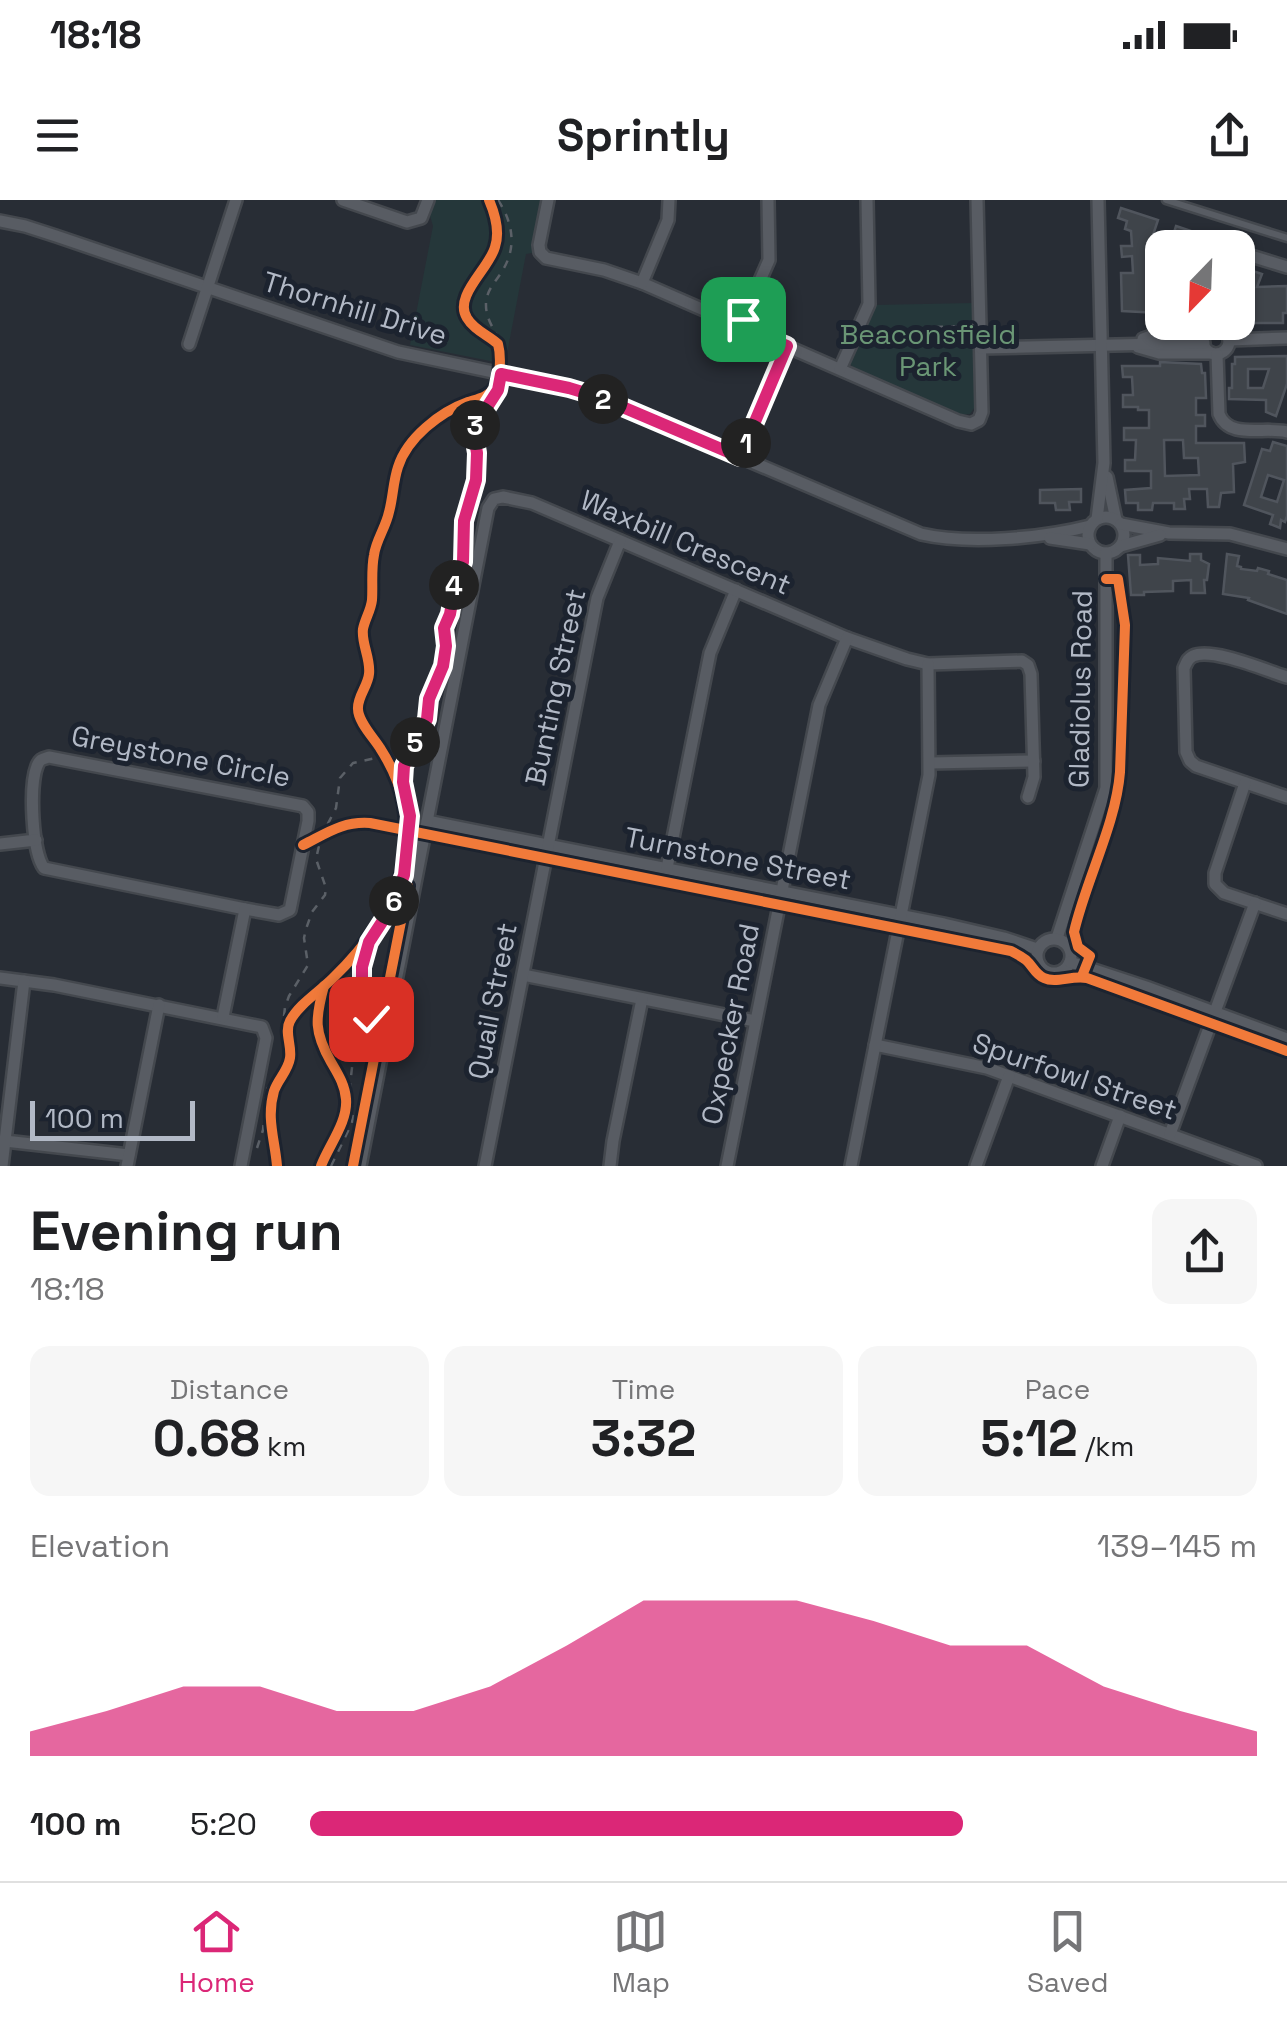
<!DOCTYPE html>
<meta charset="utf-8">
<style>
body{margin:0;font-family:"Space Grotesk",sans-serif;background:#f6f6f6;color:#202124;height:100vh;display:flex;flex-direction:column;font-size:38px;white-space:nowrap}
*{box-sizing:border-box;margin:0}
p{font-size:32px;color:#757577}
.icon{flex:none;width:55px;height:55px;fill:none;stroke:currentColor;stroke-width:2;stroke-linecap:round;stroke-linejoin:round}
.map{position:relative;height:966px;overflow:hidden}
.drawer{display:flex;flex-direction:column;background:#fff;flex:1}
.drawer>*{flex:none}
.needle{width:65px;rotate:203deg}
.tools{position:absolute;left:1145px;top:30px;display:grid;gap:20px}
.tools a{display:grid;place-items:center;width:110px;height:110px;border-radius:20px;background:#fff;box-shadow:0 2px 8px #0004;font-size:50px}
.scale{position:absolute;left:30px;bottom:25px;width:165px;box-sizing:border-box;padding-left:10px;border:5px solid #b2b9c6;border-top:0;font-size:28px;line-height:35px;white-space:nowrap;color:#b2b9c6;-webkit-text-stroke:8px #1c232f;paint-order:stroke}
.pin{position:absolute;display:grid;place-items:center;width:85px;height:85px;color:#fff;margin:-42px;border-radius:20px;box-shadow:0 5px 15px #0006}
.km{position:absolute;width:50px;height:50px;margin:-25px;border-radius:50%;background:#222;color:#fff;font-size:28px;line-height:50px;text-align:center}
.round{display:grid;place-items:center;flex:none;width:105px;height:105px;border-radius:20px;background:#f6f6f6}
.head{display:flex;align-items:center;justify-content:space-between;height:170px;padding:0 30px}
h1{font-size:55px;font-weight:700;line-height:75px}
.stats{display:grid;grid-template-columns:repeat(3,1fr);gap:15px;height:170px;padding:10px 30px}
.stats div{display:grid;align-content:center;border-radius:20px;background:#f6f6f6;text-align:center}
.stats b{font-size:50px;font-weight:700}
.stats small{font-size:28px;font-weight:400}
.stats p{font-size:28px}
.chart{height:280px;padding:20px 30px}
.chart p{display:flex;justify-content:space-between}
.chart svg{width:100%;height:180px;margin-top:10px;fill:#db2777;opacity:.7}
ul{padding:0 30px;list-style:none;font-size:32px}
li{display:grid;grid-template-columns:160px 120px 1fr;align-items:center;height:75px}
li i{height:25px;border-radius:12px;background:#db2777}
.status{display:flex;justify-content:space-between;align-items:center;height:70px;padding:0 50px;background:#fff;direction:ltr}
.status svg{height:28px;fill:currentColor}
header{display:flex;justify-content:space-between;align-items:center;height:130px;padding:0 30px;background:#fff;font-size:45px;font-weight:700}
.tab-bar{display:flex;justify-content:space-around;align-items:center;height:140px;border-top:2px solid #e0e0e0;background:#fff;font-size:28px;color:#757577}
.tab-bar a{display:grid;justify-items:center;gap:5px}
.tab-bar .on{color:#db2777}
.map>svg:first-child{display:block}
.green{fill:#25373a}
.building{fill:#3f444a;stroke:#50555d;stroke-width:2.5;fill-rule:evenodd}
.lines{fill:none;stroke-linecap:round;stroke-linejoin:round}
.service-casing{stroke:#44484e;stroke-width:11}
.minor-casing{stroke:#44484e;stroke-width:16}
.path{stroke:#5b6067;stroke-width:2.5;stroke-dasharray:8 8;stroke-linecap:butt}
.service{stroke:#585c63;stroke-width:6}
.minor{stroke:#585c63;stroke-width:11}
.cycleway-casing{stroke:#1c232f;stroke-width:16}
.cycleway{stroke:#f17a3a;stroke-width:10}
.route-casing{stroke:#fff;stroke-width:20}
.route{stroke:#db2777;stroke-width:12}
.labels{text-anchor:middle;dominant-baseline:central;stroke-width:10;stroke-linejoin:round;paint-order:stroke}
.street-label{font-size:28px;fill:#b2b9c6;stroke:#1c232f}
.park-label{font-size:28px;fill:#6a9675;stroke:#1c232f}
</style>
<div class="status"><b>18:18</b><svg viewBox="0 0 49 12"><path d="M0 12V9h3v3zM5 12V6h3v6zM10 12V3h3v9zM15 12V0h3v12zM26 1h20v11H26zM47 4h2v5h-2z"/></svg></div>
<header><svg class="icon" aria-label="menu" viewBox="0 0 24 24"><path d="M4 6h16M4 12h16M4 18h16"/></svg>Sprintly<svg class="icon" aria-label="share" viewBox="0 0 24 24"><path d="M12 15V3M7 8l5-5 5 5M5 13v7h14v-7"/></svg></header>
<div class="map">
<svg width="1287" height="966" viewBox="0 0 1287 966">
<rect width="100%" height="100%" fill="#282d35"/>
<g class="green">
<path d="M433,0H543L532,53L526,54L505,164L410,145L433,26L430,16Z"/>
<path d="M974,103L977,204L970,214L960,215L856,171L851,165V156L873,105Z"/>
</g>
<g class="building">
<path d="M1121,8L1158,20L1150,44H1159V113L1122,111L1121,73H1133L1132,56L1122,57L1121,46H1132L1131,31L1125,29L1127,21L1118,18Z"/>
<path d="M1176,26L1203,35L1200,46L1191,43L1190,47L1182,45L1181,48H1169Z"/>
<path d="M1238,66L1262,74L1257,87L1287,86V113H1283V123H1248V120H1242V114H1238Z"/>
<path d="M1287,156V184L1276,216L1266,212V200L1229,199V188H1232V164H1235V157ZM1248,169H1269L1263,188H1248Z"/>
<path d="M1160,162L1201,164L1202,173H1205L1206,198H1196V215H1205V226H1196V243H1244L1245,262L1233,264L1234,292L1221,293L1219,307H1208L1207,289H1189L1190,299H1184L1185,309H1174V303H1153L1152,310H1138V303H1126L1125,290L1151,288V271H1125V260H1135L1136,240H1124V228H1149V210H1138V207H1123V195H1133L1132,177H1123L1122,166H1160ZM1164,240H1183L1184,258H1198L1199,275L1165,276Z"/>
<path d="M1273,242L1287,246V316L1285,322L1281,320L1280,328L1270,324L1273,315L1244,305L1262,249L1270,251ZM1268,275L1284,280L1277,302L1261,297Z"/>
<path d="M1081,289V302H1069L1070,310H1056L1055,303H1040V290Z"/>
<path d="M1190,354H1201V360L1209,364L1207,380H1204L1205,393H1191V380L1173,381V391L1144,392V395H1131L1128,355H1140V365L1158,364V358L1190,361Z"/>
<path d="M1227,354L1239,356L1237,366L1241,367V369L1257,371L1258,368L1269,371L1268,374L1287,380V414L1248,400L1249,398L1223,394Z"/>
</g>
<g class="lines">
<defs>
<path id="service" d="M1166,0L1287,38"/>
<g id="minor">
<path d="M343,0L407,22L421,18L428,0"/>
<path d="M548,0L539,45L540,52L546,58L604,70L642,83L958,221L971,224L979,220L982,212L977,0"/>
<path d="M0,21L25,26L56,36L398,152L569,188L599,197L921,334C969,345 1042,338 1090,326"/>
<path d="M1238,52L1287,67"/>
<path d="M642,83L668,20L669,0"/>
<path d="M740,126L769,60L768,0"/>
<circle cx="1216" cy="141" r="13"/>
<path d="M1143,139L1154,135L1206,134"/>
<path d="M1229,140L1287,138"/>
<path d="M189,144L236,0"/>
<path d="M1138,147L1159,153H1211"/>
<path d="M981,148L1204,143"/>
<path d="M1217,154L1219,214C1229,240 1265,226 1287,232"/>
<path d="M840,169L869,104L867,0"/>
<path d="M740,257L787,147"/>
<path d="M1107,277L1116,320"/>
<circle cx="1106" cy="335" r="18"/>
<path d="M1097,319L1104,263L1098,0"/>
<path d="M1121,324L1169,333L1230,334L1287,349"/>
<path d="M1050,338L1090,344"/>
<path d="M1121,346L1160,335"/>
<path d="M1287,477C1267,471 1212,447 1193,456C1187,459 1187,462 1184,468L1186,552L1190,561L1196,566L1287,597"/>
<path d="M49,557L303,606L308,612V621L290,710L279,715L245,709L44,668C32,652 29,586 37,566C40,559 42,559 49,557Z"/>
<path d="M930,563L1034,561"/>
<path d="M1245,583L1215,673V684L1224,693L1287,714"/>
<path d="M427,621L944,724L1004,738L1037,749"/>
<path d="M0,644L36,640"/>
<path d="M667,668L710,453L736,390"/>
<path d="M1057,738L1106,588V353"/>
<circle cx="1054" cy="756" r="17"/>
<path d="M1070,762L1146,787L1287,839"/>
<path d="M523,775L755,821"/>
<path d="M0,778L54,785L262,827L266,838L241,966"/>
<path d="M223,817L245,709"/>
<path d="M875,845L987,868L1256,966"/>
<path d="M1170,934L1255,703"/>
<path d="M5,941L129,955"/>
<path d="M2,966L24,781"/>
<path d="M127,966L159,805"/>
<path d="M360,966L488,308L494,299L503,297L532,303L847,438L907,459L928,464L1022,461L1028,465L1031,474L1034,577L1028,597"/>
<path d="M485,966L597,398L620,341"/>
<path d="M610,966L613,941L642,799"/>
<path d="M727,966L819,505L847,438"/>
<path d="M851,966L929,575L928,464"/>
<path d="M976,966L1009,876"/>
<path d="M1102,966L1120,916"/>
</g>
</defs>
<use href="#service" class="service-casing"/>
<use href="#minor" class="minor-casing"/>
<g class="path">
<path d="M498,0C512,21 517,45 504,68C497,81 487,88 486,103C485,128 506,135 502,164"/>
<path d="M935,127L968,126"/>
<path d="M267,889L285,866L288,856L283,825L285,807L289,796L308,765L304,738L306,729L312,712L325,695L326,688L316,659L321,637L336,608L340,578L353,563L385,556L416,537"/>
<path d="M257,948L263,930L266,897"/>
<path d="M331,966L352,923L353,911L350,885L353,859L366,840L370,829L369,806L362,781L365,753L369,742L393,705L404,675L410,616L403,582L405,566L427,519L429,499L443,466L445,446L444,428L450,413L457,374L463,362L465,346L464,321L475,280L477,253L473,229L493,200L499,186"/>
</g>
<use href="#service" class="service"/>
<use href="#minor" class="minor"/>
<defs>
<g id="cycleway">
<path d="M303,645C327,633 343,621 370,623L1011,751C1015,753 1022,757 1026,760C1033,766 1035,774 1044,778C1056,784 1071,775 1087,778L1287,851"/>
<path d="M1082,776L1090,756L1078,747L1074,732C1086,680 1116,624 1120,572L1125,425L1118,379H1106"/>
<path d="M277,966C275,940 266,918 274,891C278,879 288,871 290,858C292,845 284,832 290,821C299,804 319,792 333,778C363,749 396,707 403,664C410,619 405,587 380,548C374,538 358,522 358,509C357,497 368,486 369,474C371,459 361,443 363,429C365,419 371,410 372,400C373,385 371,370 374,355C376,340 386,327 389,312C393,298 393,282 398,267C407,238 440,212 468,202C477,199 489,197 494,188C501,178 501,155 498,144C488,135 474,130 467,118C453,96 489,69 495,47C500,32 495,14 489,0"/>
<path d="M321,966C329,945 348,922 346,899C345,885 338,874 331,862C314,832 315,819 324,786"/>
<path d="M353,966L408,686"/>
</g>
</defs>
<use href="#cycleway" class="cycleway-casing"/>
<use href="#cycleway" class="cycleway"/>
</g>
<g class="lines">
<defs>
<path id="route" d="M371,819L362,781V767L369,742L393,705L404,675L410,616L403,582L404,566L427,519L429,499L443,466L446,446L444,428L450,414L457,374L463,362L464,321L476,280L477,253L473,229L498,190L501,174L569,188L599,197L740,257L787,146L740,126L743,119"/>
</defs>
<use href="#route" class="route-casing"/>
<use href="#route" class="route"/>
</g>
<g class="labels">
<g class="street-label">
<text transform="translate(355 108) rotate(17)">Thornhill Drive</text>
<text transform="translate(686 342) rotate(23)">Waxbill Crescent</text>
<text transform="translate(555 487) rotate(-78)">Bunting Street</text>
<text transform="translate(1080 489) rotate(-89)">Gladiolus Road</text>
<text transform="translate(181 556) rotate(11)">Greystone Circle</text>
<text transform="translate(738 658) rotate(11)">Turnstone Street</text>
<text transform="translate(492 801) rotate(-79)">Quail Street</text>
<text transform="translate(730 824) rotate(-79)">Oxpecker Road</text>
<text transform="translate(1075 876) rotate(19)">Spurfowl Street</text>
</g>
<g class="park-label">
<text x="928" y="134">Beaconsfield<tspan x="928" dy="32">Park</tspan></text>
</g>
</g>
</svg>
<div class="tools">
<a><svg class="needle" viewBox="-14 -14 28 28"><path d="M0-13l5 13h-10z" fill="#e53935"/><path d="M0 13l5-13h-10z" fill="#757577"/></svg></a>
</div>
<div class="scale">100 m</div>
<div class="pin" style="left:743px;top:119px;background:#1e9e55"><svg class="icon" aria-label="arrive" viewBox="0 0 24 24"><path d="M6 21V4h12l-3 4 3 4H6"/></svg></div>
<div class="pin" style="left:371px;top:819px;background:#d93025"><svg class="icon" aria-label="check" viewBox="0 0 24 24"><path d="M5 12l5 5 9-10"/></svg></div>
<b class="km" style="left:746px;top:243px">1</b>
<b class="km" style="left:603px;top:199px">2</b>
<b class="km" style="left:475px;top:225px">3</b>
<b class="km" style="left:454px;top:385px">4</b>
<b class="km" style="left:415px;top:542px">5</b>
<b class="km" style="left:394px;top:701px">6</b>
</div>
<section class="drawer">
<div class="head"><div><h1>Evening run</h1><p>18:18</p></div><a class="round"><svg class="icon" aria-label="share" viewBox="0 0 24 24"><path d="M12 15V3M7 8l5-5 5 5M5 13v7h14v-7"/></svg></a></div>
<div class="stats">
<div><p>Distance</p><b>0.68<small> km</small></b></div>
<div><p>Time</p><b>3:32</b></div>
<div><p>Pace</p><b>5:12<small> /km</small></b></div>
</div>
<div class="chart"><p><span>Elevation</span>139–145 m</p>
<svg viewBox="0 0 160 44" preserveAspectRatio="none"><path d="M0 44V38L10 33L20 27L30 27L40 33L50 33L60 27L70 17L80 6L90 6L100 6L110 11L120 17L130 17L140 27L150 33L160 38V44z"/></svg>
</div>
<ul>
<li><b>100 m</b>5:20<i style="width:69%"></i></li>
</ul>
</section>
<nav class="tab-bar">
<a class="on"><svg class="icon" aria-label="home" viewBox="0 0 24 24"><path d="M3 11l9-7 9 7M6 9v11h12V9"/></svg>Home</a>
<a><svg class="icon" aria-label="map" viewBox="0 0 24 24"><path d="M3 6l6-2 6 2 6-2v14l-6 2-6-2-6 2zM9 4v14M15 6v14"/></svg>Map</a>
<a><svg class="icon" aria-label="saved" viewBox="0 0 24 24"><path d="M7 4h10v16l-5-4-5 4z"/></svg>Saved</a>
</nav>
